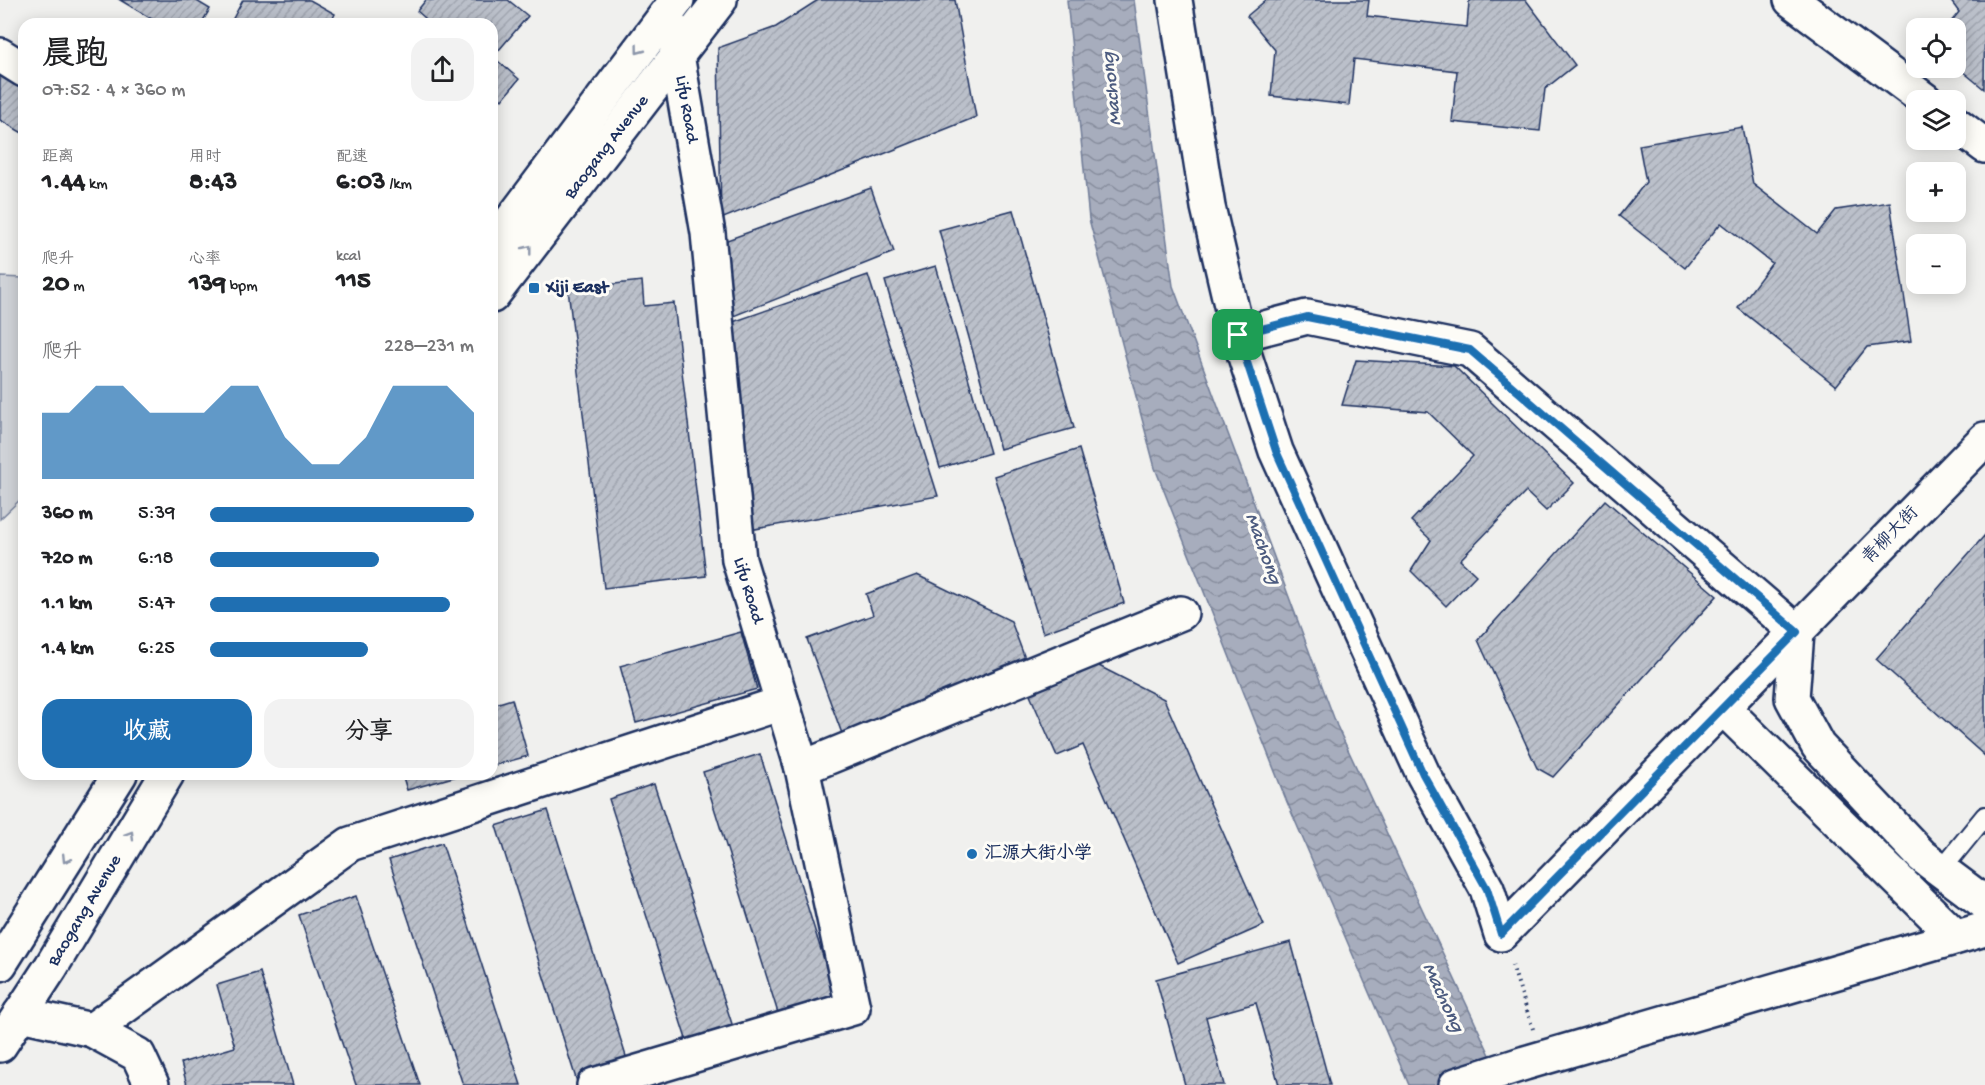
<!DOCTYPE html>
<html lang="zh">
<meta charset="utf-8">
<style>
body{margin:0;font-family:"Gochi Hand","LXGW WenKai TC",sans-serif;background:#f2f2f2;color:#202124;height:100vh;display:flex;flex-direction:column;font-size:22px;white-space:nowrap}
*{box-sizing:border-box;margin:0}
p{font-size:20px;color:#757577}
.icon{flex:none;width:33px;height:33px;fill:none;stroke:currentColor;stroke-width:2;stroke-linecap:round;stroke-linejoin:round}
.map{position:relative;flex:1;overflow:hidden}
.details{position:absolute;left:18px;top:18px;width:480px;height:762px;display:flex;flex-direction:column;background:#fff;border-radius:18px;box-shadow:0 3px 15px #0003}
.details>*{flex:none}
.buttons{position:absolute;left:1906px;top:18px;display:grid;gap:12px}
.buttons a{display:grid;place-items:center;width:60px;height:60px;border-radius:12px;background:#fff;box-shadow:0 3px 15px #0003;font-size:30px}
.pin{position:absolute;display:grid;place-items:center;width:51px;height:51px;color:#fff;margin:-26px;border-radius:12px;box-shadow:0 3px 9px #0006}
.round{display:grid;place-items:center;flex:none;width:63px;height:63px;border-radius:18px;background:#f2f2f2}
.overview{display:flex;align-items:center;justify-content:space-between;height:102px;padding:0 24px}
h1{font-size:33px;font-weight:700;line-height:45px}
.figures{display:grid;grid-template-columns:repeat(3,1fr);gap:9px;height:102px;padding:6px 24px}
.figures div{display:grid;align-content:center}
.figures b{font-size:26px;font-weight:700}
.figures small{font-size:16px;font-weight:400}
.figures p{font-size:16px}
.chart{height:168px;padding:12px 24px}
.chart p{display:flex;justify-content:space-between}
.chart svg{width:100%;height:108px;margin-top:6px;fill:#1f6fb2;opacity:.7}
.button{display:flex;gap:12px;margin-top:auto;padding:12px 24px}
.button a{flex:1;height:69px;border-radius:18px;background:#1f6fb2;color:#fff;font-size:24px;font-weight:700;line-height:69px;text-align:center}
.button a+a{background:#f2f2f2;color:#202124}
ul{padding:0 24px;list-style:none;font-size:20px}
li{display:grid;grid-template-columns:96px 72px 1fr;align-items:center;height:45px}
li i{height:15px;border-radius:8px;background:#1f6fb2}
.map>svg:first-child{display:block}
.grass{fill:#d0d3d8;stroke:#76819b;stroke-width:1.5}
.water{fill:url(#water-waves);stroke:#6f7b97;stroke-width:1.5}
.building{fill:url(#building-hatch);stroke:#1b2f5e;stroke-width:1.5}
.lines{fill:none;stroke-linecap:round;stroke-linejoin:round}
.lane-casing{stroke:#1b2f5e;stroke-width:22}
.street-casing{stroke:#1b2f5e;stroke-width:38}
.secondary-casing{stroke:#1b2f5e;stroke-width:38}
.path{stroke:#1b2f5e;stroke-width:4;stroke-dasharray:1.5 4.5;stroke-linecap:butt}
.lane{stroke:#fdfcf7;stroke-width:18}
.street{stroke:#fdfcf7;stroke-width:33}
.secondary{stroke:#fdfcf7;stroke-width:33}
.oneway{stroke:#8c96aa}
.route-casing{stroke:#fff;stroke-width:12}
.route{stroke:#1f6fb2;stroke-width:8}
.poi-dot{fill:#1f6fb2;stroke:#fdfcf7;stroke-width:2}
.labels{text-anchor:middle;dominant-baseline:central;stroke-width:6;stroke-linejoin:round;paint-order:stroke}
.street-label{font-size:18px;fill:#1b2f5e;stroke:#fdfcf7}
.poi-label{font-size:18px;font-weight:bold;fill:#1b2f5e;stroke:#fdfcf7;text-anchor:start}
.water-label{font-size:20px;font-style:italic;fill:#4c5b7f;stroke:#fdfcf7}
</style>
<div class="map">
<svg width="1985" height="1085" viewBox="0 0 1985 1085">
<defs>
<pattern id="water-waves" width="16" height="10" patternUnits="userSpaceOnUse" patternTransform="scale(1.5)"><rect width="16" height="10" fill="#a7adbd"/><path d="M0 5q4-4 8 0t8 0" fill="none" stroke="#878d9d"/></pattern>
<pattern id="building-hatch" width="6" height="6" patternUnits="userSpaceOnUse" patternTransform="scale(1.5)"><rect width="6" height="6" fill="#bbc0ca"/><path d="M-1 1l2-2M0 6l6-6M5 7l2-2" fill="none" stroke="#a0a5b0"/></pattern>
</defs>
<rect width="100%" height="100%" fill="#f0f0ee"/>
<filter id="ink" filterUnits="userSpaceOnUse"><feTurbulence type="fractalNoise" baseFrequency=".0167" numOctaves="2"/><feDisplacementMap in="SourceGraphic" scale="12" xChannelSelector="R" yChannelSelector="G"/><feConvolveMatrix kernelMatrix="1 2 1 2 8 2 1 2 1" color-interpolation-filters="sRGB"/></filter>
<g filter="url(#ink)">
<path class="grass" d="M0,277L24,278V496L0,519Z"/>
<path class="water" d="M1067,0H1134L1173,286L1337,726L1504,1085H1409L1287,802L1155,468L1089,219Z"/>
<g class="building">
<path d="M120,0H195L210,9L201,24H160Z"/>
<path d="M243,0H310L335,14L330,24H230Z"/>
<path d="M426,0H508L528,16L493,57L519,79L502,100L492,91V24H420L425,18L417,11Z"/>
<path d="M818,0H955L976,117L721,219L718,48L776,27Z"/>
<path d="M1266,0H1369L1367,16L1467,27L1469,2L1472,0H1526L1575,65L1545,89L1540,131L1452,122L1457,71L1354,59L1349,105L1271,96L1275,50L1247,16Z"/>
<path d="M1950,0H1985L1984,89L1956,66V28H1946L1959,12Z"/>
<path d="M0,69L24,84V134L0,120Z"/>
<path d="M1742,127L1753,184L1817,234L1836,210L1890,202L1911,341L1867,347L1836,386L1738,308L1772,263L1721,223L1685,268L1619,216L1646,182L1639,145Z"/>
<path d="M871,188L894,252L726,319L727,240Z"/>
<path d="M1013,210L1074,428L1000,449L939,230Z"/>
<path d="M936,266L990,453L940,468L885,281Z"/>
<path d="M868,275L938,496L744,531L727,324Z"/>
<path d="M642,281L644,306L674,303L706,576L604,588L568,289Z"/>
<path d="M1356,360L1454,366L1574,483L1546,511L1526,492L1460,560L1476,575L1446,606L1411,571L1431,540L1411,521L1473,456L1428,412L1342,405Z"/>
<path d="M1079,449L1124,603L1043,633L994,476Z"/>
<path d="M1605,500L1717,596L1553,777L1537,768L1478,640Z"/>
<path d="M1985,535V756L1876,659Z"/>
<path d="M917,575L1011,621L1029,669L844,739L807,639L873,615L866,594Z"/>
<path d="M741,632L757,689L636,723L620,666Z"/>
<path d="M1095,664L1164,699L1264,925L1178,963L1083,745L1057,756L1029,693Z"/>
<path d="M512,699L528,756L492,766V705Z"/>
<path d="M760,754L835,995L778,1013L703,772Z"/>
<path d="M402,774H464L407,790Z"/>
<path d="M654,784L733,1027L687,1042L609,799Z"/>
<path d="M548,810L630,1069L578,1085L496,826Z"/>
<path d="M442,843L521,1085H463L389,860Z"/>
<path d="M356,896L420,1085H356L299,915Z"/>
<path d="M1291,942L1330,1085H1279L1256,1003L1206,1017L1224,1085H1185L1156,979Z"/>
<path d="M260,972L293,1085H187L181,1063L235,1047L217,985Z"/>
</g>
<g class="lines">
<defs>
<path id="lane" d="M1941,870L1985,816"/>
<g id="street">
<path d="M1175,0L1208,207L1238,335L1276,451L1423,774L1487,889L1501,934L1985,439"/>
<path d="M1791,0L1925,100"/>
<path id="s1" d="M676,32L677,55L708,233L739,560L802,768L1181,613"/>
<path d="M0,55L24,70"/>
<path d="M1956,124L1985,146"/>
<path d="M1238,335L1307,317L1470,350L1797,632"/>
<path d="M1797,632L1792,698L1818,746L1922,856L1985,903"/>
<path d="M1723,708L1956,937"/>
<path d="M20,1014L92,1030L350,844L782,703"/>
<path d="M92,1030L138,1055L152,1085"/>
<path d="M594,1085L853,1008L802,768"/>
<path d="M1456,1085L1525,1063L1985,929"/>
</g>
<g id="secondary">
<path d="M492,246L677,0"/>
<path id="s2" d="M492,296L720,0"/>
<path d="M0,964L120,774"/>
<path id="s3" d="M0,1045L51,967L167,774"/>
</g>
</defs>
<use href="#lane" class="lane-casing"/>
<use href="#street" class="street-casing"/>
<use href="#secondary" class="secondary-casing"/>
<path class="path" d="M1512,965L1533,1029"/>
<use href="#lane" class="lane"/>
<use href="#street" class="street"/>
<use href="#secondary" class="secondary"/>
</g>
<defs><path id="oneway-chevron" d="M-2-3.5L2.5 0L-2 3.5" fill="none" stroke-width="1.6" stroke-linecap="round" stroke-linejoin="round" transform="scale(1.5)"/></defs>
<g class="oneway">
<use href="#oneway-chevron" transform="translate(639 50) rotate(127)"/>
<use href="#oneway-chevron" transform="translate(528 249) rotate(-52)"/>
<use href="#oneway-chevron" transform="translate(130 835) rotate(-59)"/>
<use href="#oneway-chevron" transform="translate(66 859) rotate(122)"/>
</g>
</g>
<g class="lines" filter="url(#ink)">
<defs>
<path id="route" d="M1307,317L1470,350L1797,632L1501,934L1487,889L1423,774L1276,451L1238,335Z"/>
</defs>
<use href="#route" class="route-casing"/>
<use href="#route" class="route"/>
</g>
<g class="poi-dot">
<rect x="528" y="282" width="12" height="12" rx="3"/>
<circle cx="972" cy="854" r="6"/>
</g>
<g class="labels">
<g class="street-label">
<text stroke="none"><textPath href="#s1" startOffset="78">Lifu Road</textPath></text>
<text stroke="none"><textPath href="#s2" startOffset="188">Baogang Avenue</textPath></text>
<text transform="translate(1891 536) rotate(-46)">青柳大街</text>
<text stroke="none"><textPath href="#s1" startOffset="564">Lifu Road</textPath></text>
<text stroke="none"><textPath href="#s3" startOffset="159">Baogang Avenue</textPath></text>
</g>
<g class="poi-label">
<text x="546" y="288">Xiji East</text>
<text x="984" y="854">汇源大街小学</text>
</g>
<g class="water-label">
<text transform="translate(1113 89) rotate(-96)">Machong</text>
<text transform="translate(1262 549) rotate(70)">Machong</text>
<text transform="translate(1442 998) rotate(65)">Machong</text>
</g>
</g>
</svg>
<div class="buttons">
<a><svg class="icon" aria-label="locate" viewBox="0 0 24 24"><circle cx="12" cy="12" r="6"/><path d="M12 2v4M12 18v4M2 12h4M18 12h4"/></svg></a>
<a><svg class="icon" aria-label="layers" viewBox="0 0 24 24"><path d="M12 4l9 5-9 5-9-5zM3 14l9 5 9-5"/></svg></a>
<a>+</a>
<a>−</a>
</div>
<div class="pin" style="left:1238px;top:335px;background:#1e9e55"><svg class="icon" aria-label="arrive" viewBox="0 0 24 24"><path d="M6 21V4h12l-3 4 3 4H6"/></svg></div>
<section class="details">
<div class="overview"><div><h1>晨跑</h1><p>07:52 · 4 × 360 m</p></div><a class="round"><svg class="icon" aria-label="share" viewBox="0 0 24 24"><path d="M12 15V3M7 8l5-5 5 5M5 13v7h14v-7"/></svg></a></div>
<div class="figures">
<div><p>距离</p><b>1.44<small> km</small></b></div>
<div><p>用时</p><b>8:43</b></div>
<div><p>配速</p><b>6:03<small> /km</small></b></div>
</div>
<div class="figures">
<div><p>爬升</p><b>20<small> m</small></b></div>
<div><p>心率</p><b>139<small> bpm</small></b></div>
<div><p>kcal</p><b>115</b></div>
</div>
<div class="chart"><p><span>爬升</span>228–231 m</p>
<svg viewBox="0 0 160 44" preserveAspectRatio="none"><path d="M0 44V17L10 17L20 6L30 6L40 17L50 17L60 17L70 6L80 6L90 27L100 38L110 38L120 27L130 6L140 6L150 6L160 17V44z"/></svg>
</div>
<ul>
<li><b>360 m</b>5:39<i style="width:100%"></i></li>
<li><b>720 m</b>6:18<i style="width:64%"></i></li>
<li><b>1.1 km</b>5:47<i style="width:91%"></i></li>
<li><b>1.4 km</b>6:25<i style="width:60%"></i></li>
</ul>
<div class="button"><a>收藏</a><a>分享</a></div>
</section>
</div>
